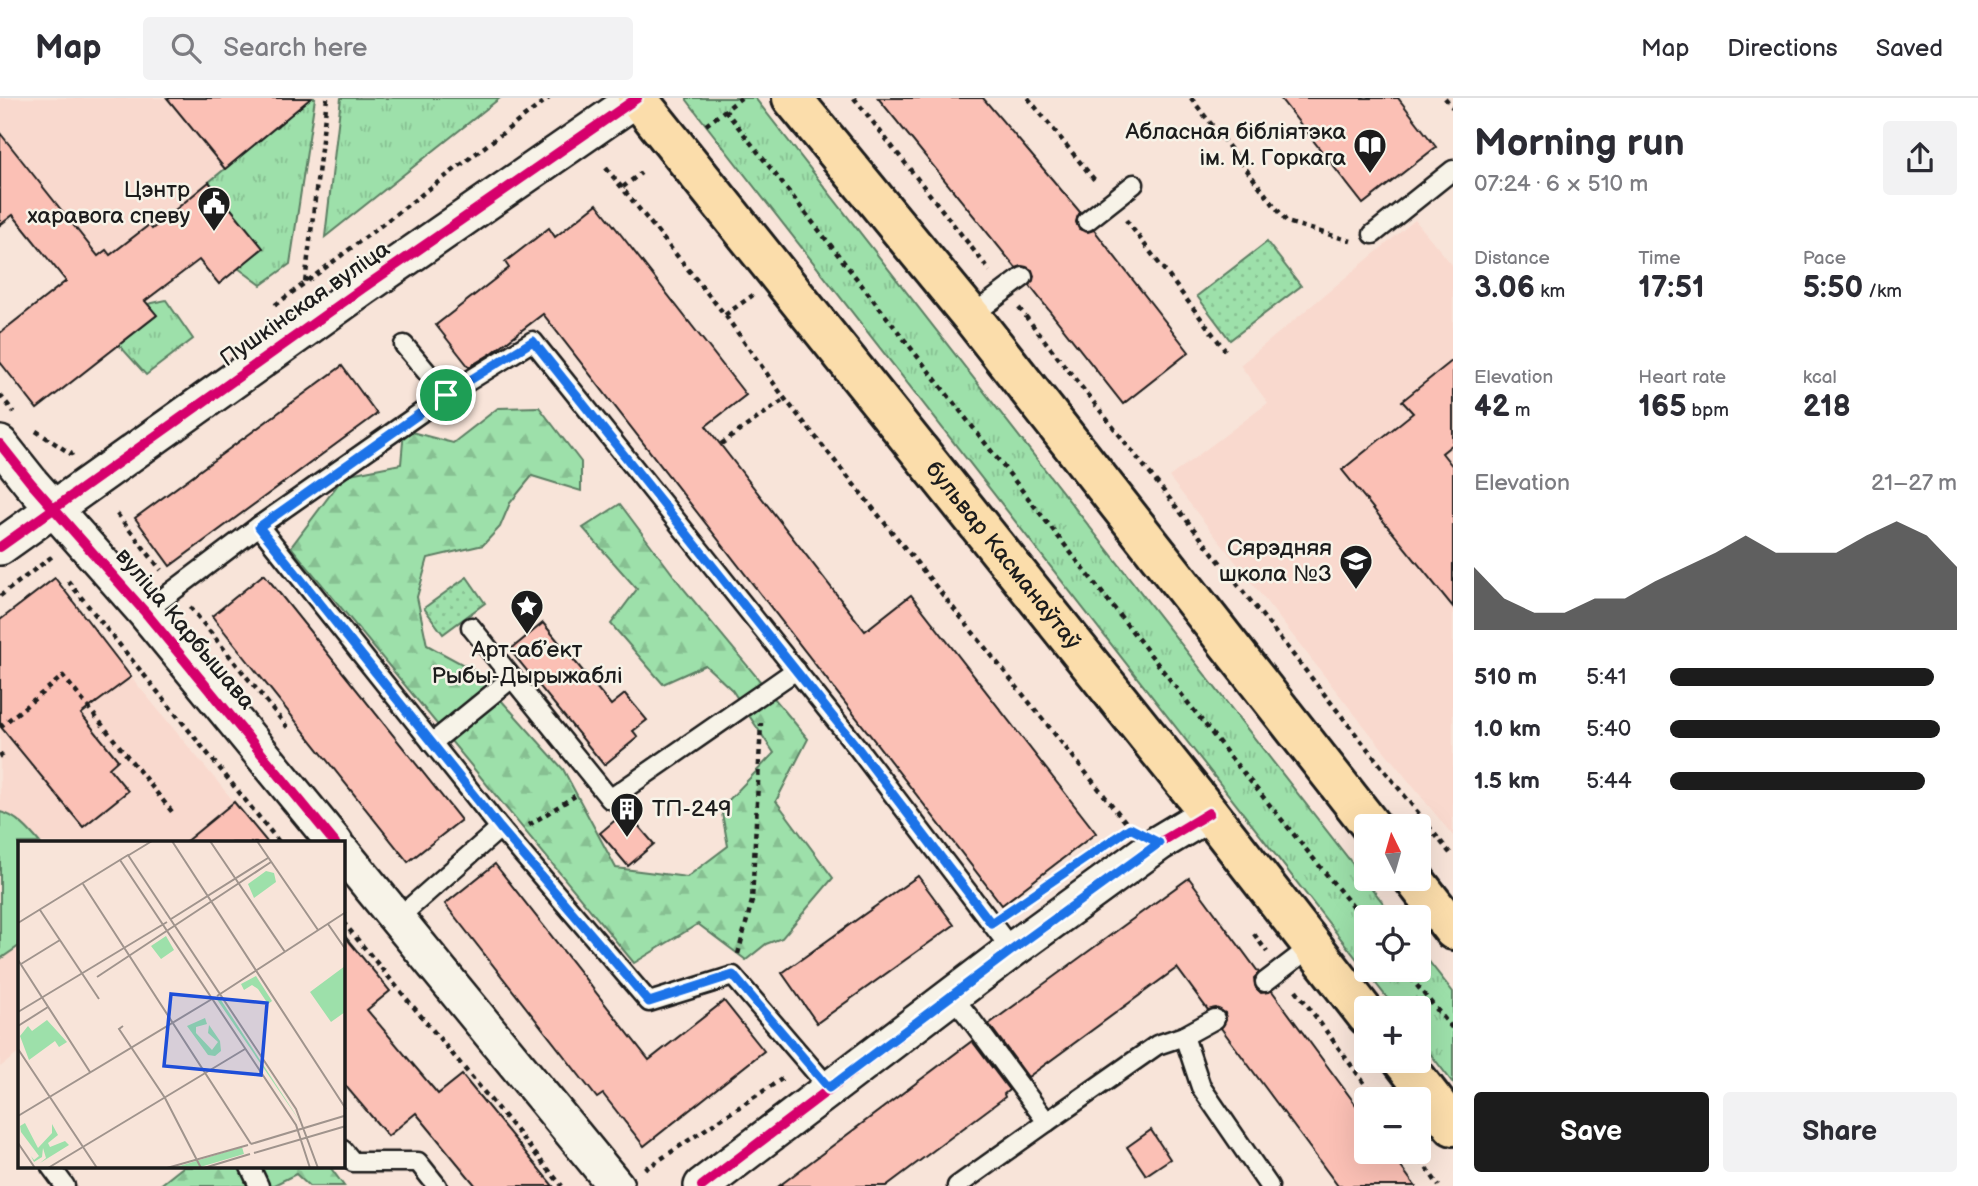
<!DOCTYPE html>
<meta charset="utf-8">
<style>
body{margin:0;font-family:"Balsamiq Sans",sans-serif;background:#f2f2f3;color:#2b2b33;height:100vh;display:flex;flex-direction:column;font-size:26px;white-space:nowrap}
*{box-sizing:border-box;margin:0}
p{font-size:23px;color:#7c7c81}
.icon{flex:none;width:38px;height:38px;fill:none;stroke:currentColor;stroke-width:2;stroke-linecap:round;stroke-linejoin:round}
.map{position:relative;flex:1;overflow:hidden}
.details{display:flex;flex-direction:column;background:#fff;width:525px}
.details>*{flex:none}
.needle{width:46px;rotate:355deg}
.buttons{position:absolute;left:1354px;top:716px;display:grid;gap:14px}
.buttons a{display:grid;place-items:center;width:77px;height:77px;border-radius:7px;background:#fff;box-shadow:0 7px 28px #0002;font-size:35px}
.pin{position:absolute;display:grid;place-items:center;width:60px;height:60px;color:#fff;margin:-30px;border:4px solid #fff;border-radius:50%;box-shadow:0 2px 7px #0007}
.round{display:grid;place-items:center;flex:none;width:74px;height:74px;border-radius:7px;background:#f2f2f3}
.head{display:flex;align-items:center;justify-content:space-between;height:119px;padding:0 21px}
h1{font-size:38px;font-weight:700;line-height:52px}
.metrics{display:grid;grid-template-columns:repeat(3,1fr);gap:10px;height:119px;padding:7px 21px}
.metrics div{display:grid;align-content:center}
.metrics b{font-size:30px;font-weight:700}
.metrics small{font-size:19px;font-weight:400}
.metrics p{font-size:19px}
.chart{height:196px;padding:14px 21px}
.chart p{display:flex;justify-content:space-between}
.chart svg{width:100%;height:126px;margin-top:7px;fill:#1c1c1c;opacity:.7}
.button{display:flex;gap:14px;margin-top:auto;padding:14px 21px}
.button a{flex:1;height:80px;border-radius:7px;background:#1c1c1c;color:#fff;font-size:28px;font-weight:700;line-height:80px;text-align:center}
.button a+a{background:#f2f2f3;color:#2b2b33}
ul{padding:0 21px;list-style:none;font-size:23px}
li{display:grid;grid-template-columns:112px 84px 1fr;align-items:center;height:52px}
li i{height:18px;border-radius:9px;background:#1c1c1c}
header{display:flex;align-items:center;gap:42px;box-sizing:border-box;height:98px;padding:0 35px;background:#fff;border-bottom:2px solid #e1e1e2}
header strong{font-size:33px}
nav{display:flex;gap:38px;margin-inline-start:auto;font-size:24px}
.search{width:490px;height:63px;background:#f2f2f3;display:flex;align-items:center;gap:18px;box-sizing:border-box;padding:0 24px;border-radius:7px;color:#7c7c81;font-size:26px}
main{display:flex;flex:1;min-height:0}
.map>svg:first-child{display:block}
.built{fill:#f9d9ce}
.grass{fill:url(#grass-tufts);stroke:#5c7e63;stroke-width:2}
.forest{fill:url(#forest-firs);stroke:#5c7e63;stroke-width:2}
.park{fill:url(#park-dots);stroke:#5c7e63;stroke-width:2}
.garden{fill:#9de0aa;stroke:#5c7e63;stroke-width:2}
.building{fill:#fbc0b5;stroke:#1c1c1c;stroke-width:2}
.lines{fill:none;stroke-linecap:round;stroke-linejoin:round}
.lane-casing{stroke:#1c1c1c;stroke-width:23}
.street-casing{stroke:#1c1c1c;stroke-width:40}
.primary-casing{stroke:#1c1c1c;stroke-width:44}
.path{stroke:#1c1c1c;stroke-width:4.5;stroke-dasharray:5 5;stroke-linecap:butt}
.lane{stroke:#f7f3e8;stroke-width:18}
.street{stroke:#f7f3e8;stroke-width:35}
.primary{stroke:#fbddab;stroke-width:38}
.cycleway-casing{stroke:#f7f3e8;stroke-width:15}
.cycleway{stroke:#d6006c;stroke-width:10}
.route-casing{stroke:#fff;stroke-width:14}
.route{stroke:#1a73e8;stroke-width:9}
.labels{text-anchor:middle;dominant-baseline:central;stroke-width:5;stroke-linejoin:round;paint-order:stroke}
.poi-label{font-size:23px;fill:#1c1c1c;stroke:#f7f3e8;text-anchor:end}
.street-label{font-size:23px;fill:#1c1c1c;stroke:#f7f3e8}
.inset-road{fill:none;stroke:#a0948d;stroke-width:2}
.view{fill:#1d4ed8;fill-opacity:0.15;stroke:#1d4ed8;stroke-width:3.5}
.inset-edge{fill:none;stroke:#1c1c1c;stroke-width:3.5}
</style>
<header>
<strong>Map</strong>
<div class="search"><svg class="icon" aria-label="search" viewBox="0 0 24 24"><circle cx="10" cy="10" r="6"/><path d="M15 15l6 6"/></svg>Search here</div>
<nav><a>Map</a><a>Directions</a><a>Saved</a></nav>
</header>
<main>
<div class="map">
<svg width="1453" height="1088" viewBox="0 0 1453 1088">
<defs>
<pattern id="grass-tufts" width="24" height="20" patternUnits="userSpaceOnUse" patternTransform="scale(1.75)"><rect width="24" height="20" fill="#9de0aa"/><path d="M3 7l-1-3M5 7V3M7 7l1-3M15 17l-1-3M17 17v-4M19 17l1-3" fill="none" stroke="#87c092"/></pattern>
<pattern id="forest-firs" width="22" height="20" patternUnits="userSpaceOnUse" patternTransform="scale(1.75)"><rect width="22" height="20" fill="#9de0aa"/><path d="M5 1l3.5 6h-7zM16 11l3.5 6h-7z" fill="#87c092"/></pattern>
<pattern id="park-dots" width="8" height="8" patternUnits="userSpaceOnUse" patternTransform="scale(1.75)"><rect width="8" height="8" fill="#9de0aa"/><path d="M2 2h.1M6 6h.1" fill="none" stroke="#87c092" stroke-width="1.8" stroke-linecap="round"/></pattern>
</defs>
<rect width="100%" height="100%" fill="#f8e4d9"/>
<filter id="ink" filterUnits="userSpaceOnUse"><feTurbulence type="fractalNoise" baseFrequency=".0143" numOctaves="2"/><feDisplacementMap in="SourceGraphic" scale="14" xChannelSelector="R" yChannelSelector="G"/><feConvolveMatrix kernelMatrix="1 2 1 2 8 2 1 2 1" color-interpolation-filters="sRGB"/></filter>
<g filter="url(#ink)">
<g class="built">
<path d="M0,0H315L290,166L261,187L238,170L219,186L199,162L145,203L98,158L0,33Z"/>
<path d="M1415,122L1453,168V738L1348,608L1169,379L1268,305L1240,267Z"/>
<path d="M131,579L268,745H19V955L0,969V607Z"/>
</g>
<g class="grass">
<path d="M295,0H315L290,166L261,187L238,170L263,150L209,84L301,8Z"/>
<path d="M341,0H500L325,139Z"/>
<path d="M687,0H755L1394,819H1367V872H1419V851L1453,894V985L1419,941V910H1395L706,27L687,2Z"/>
<path d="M166,202L193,241L146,277L119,247L156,218L148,206Z"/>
</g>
<g class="forest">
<path d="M539,309L581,364V393L532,378L510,405L500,429L483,447L428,460L417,499L427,547L475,573L563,671L616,770L687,779L728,748L721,710L774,655L732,592L705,567L663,586L611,526L637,491L583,430L620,406L683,490L808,641L776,703L833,780L782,840L766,846L746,862L698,826L634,865L291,449L345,377L401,366L404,332L453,345L498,310Z"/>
<path d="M183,1069H330L344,1088H309L296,1076L272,1088H159Z"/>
</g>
<g class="park">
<path d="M1267,144L1301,188L1230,242L1197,198Z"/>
<path d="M467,479L485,505L443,536L424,510Z"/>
</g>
<path class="garden" d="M0,714C16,717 30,733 40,745H19V848L0,861Z"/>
<g class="building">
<path d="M167,0H311L225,71Z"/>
<path d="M878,0H983L1080,114L1076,124L1079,131L1088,134L1094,132L1189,254L1123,306L1030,188L1034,178L1032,172L1022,168L1016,170Z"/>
<path d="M1280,0H1398L1436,49L1363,106Z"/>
<path d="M0,35L98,158L106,152L110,157L149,127L152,131L209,84L263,150L219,186L199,162L145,203L157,217L37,311L0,264V235L66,183L13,117L0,127Z"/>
<path d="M597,106L746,297L706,328L865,533L911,497L1096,735L1002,807L543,216L492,255L469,269L436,227L509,170L505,164L549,130L555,139Z"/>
<path d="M1453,262V346L1442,355L1453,369V509L1342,372L1413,315L1402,303Z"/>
<path d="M342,268L377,316L170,468L135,420Z"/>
<path d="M264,476L461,722L408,764L212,518Z"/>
<path d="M55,480L131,579L81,616L118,662L109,670L128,693L83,729L0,628V522Z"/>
<path d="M543,525L611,607L625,596L647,622L633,633L638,639L604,667L510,552Z"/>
<path d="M234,704L268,745H184Z"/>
<path d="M626,713L654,746L628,768L600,735Z"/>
<path d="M495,766L649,962L724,903L764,953L644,1048L603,996L597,1000L445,806Z"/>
<path d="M918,778L954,827L817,925L782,875Z"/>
<path d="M1189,780L1259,875L1254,880L1256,890L1261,895L1272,893L1367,1022V1054H1390L1415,1088H1338L1221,930L1226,922L1225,915L1216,910L1208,912L1177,870L1028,979L991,929L989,926Z"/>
<path d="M343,836L390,893L367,912L438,996L462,977L553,1088H476L416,1015L388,1038L343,985Z"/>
<path d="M972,943L1009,992L1004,996L1005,999L886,1088H779Z"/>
<path d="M1151,1032L1170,1061L1146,1077L1127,1049Z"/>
</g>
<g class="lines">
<defs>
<g id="lane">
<path d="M1087,123L1134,86"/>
<path d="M1373,136L1453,72"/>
<path d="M971,218L1023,179"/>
<path d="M404,247L446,297L533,243L857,649L1012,852"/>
<path d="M259,428L446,297"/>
<path d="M145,514L259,428L500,730L649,904L733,878L829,990"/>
<path d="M471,529L610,701L796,572"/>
<path d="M432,645L512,580"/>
<path d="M397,821L500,730"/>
<path d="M1265,884L1312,848"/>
<path d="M951,897L972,923L1047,1024L957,1088"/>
<path d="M1184,938L1215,921"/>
<path d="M1047,1024L1157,947L1184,938L1201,989L1269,1088"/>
<path d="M343,1052L353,1064H418L437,1088"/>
<path d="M51,1069L65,1088"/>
<path d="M250,1069L259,1088"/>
</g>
<g id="street">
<path d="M0,346L31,385L145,514L335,745"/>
<path d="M0,449L363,190L637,0"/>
<path d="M343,755L616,1088"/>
<path d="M702,1088L1012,852L1159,745L1209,715"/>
</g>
<g id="primary">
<path id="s1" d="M637,0L1209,715L1367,918"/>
<path d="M792,0L971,218L1371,728"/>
<path d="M1413,780L1453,832"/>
<path d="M1402,962L1453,1028"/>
</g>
</defs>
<use href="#lane" class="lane-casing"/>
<use href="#street" class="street-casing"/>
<use href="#primary" class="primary-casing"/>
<g class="path">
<path d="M327,0L305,185L549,0"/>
<path d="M854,0L990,173"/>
<path d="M1028,0L1097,85"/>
<path d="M1191,0L1287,124L1351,143"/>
<path d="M1445,0L1453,10"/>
<path d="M725,12L1228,656L1367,826"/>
<path d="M706,27L741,0"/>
<path d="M606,70L725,217L785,301L1128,727"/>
<path d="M623,89L641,75"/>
<path d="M1126,122L1225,252"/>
<path d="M275,207L305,185"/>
<path d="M1019,210L1453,759"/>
<path d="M725,217L753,197"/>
<path d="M0,297L14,314"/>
<path d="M36,333L71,356L73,355"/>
<path d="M721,346L785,301"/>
<path d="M117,416L161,472"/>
<path d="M68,483L280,745"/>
<path d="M0,498L50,460L52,463"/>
<path d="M190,509L288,630"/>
<path d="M0,629L63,578L173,715"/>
<path d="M0,655L4,662"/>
<path d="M529,727L575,698"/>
<path d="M343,824L562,1088"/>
<path d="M1254,836L1267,854"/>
<path d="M738,856L752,803L761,625"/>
<path d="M1404,872L1453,931"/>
<path d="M1296,892L1376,1001"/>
<path d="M1415,1054L1439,1088"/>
<path d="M645,1068L647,1070L783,980"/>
</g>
<use href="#lane" class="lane"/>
<use href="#street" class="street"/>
<use href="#primary" class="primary"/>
<defs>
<g id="cycleway">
<path d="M0,346L31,385L145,514L335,745"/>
<path d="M0,449L363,190L637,0"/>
<path d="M702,1088L1012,852L1159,745L1209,715"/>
</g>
</defs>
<use href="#cycleway" class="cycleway-casing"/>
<use href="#cycleway" class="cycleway"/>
</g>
</g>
<g class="lines" filter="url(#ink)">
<defs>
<path id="route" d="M533,243L857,649L991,825L1130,730L1159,745L1012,852L829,990L733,877L649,904L500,730L259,429L446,297Z"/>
</defs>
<use href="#route" class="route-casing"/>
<use href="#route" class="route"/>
</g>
<defs>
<symbol id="library-pin" viewBox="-11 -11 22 30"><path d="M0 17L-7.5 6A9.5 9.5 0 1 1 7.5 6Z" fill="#1c1c1c" stroke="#f7f3e8"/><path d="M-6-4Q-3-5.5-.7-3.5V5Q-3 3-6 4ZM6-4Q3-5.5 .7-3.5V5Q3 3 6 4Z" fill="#fff"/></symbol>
<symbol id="civic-pin" viewBox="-11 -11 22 30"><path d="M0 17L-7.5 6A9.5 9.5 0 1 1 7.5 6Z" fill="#1c1c1c" stroke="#f7f3e8"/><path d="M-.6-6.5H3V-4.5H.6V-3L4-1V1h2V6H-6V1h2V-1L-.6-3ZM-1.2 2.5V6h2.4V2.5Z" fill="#fff"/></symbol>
<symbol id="school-pin" viewBox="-11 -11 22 30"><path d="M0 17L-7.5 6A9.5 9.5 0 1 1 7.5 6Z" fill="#1c1c1c" stroke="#f7f3e8"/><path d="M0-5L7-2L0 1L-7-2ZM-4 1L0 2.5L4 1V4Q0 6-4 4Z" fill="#fff"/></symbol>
<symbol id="sight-pin" viewBox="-11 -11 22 30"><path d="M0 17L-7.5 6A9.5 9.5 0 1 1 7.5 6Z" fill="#1c1c1c" stroke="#f7f3e8"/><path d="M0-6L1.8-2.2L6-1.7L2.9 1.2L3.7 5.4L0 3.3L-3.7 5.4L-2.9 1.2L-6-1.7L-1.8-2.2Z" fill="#fff"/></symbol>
<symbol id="building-pin" viewBox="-11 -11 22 30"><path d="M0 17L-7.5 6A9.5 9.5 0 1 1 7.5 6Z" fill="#1c1c1c" stroke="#f7f3e8"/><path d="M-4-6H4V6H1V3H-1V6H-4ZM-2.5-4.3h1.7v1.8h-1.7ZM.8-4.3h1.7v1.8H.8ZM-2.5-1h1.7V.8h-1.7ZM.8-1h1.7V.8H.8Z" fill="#fff"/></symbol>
</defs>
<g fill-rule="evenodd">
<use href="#library-pin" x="1351" y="28" width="38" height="52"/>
<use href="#civic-pin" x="195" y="86" width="38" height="52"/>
<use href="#school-pin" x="1337" y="444" width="38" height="52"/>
<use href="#sight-pin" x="508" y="489" width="38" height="52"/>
<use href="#building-pin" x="608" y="692" width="38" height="52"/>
</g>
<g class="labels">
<g class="poi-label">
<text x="1346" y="34">Абласная бібліятэка<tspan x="1346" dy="26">ім. М. Горкага</tspan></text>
<text x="190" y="92">Цэнтр<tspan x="190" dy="26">харавога спеву</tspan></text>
<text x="1332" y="450">Сярэдняя<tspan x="1332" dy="26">школа №3</tspan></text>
<text x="527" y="552" text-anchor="middle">Арт-абʼект<tspan x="527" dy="26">Рыбы-Дырыжаблі</tspan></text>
<text x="652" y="711" text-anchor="start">ТП-249</text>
</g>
<g class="street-label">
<text transform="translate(305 206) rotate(-35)">Пушкінская вуліца</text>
<text stroke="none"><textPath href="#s1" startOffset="586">бульвар Касманаўтаў</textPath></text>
<text transform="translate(185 531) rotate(50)">вуліца Карбышава</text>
</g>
</g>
<g transform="translate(18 743)">
<rect width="327" height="327" fill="#f8e4d9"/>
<path d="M201,156L285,285L198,157ZM29,179L49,201L41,206L37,200L11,219L2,195L10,185L14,190ZM7,282L20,307L34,292V283L40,294L30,302L32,306L47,300L51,304L22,322L28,317L25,307L24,316L16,321L13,315L16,319L21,315L3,291L2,285Z" fill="#9de0aa"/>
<path d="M187,177L189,183L178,186V192L194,209L200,201L190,192L191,184L202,200L203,210L197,215L190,214L169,185ZM224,306L226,313L179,327H155Z" fill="#9de0aa"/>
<path d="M327,125V171L313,181L292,151ZM238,135L254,160L250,163L240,148L234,144L226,149L223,143Z" fill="#9de0aa"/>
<path d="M248,30L256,32L258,41L236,57L230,43ZM148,95L156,109L143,118L133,105Z" fill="#9de0aa"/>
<path class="inset-road" d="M154,0L328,268M192,0L267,111M239,0L300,89M111,14L134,0M102,19L278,284L292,327M65,43L233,303M22,69L81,158M153,78L250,17M0,82L110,14L278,268L300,327M310,83L328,109M0,119L72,231M3,123L42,99M79,136L253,21M199,155L328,71M0,171L149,81M0,185L30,166M105,185L101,188L147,257L183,327M0,208L79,327M0,275L194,158M0,302L17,327M233,303L326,275M236,312L328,285M30,327L227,208M149,327L230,304M186,327L232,313"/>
<path class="view" d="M153,153L249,162L243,234L146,225Z"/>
<rect width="327" height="327" class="inset-edge"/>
</g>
</svg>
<div class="buttons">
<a><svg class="needle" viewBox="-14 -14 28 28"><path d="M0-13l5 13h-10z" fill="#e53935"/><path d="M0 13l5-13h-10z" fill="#7c7c81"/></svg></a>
<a><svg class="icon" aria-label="locate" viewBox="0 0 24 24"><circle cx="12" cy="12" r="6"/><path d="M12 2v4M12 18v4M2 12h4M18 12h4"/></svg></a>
<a>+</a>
<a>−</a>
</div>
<div class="pin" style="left:446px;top:297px;background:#1e9e55"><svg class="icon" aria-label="arrive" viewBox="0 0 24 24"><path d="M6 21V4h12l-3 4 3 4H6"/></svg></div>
</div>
<section class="details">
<div class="head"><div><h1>Morning run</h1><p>07:24 · 6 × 510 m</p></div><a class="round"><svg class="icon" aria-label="share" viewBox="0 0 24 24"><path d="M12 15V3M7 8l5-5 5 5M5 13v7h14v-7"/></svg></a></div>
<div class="metrics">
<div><p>Distance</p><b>3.06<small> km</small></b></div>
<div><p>Time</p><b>17:51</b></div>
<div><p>Pace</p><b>5:50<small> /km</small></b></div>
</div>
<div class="metrics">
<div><p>Elevation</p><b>42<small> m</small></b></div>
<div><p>Heart rate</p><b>165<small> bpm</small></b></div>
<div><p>kcal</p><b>218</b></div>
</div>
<div class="chart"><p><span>Elevation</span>21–27 m</p>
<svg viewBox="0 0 160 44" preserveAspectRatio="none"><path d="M0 44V22L10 33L20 38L30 38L40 33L50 33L60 27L70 22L80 17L90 11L100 17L110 17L120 17L130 11L140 6L150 11L160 22V44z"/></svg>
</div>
<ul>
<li><b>510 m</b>5:41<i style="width:92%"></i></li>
<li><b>1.0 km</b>5:40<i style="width:94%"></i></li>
<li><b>1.5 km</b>5:44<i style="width:89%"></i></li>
</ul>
<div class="button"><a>Save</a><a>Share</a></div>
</section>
</main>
